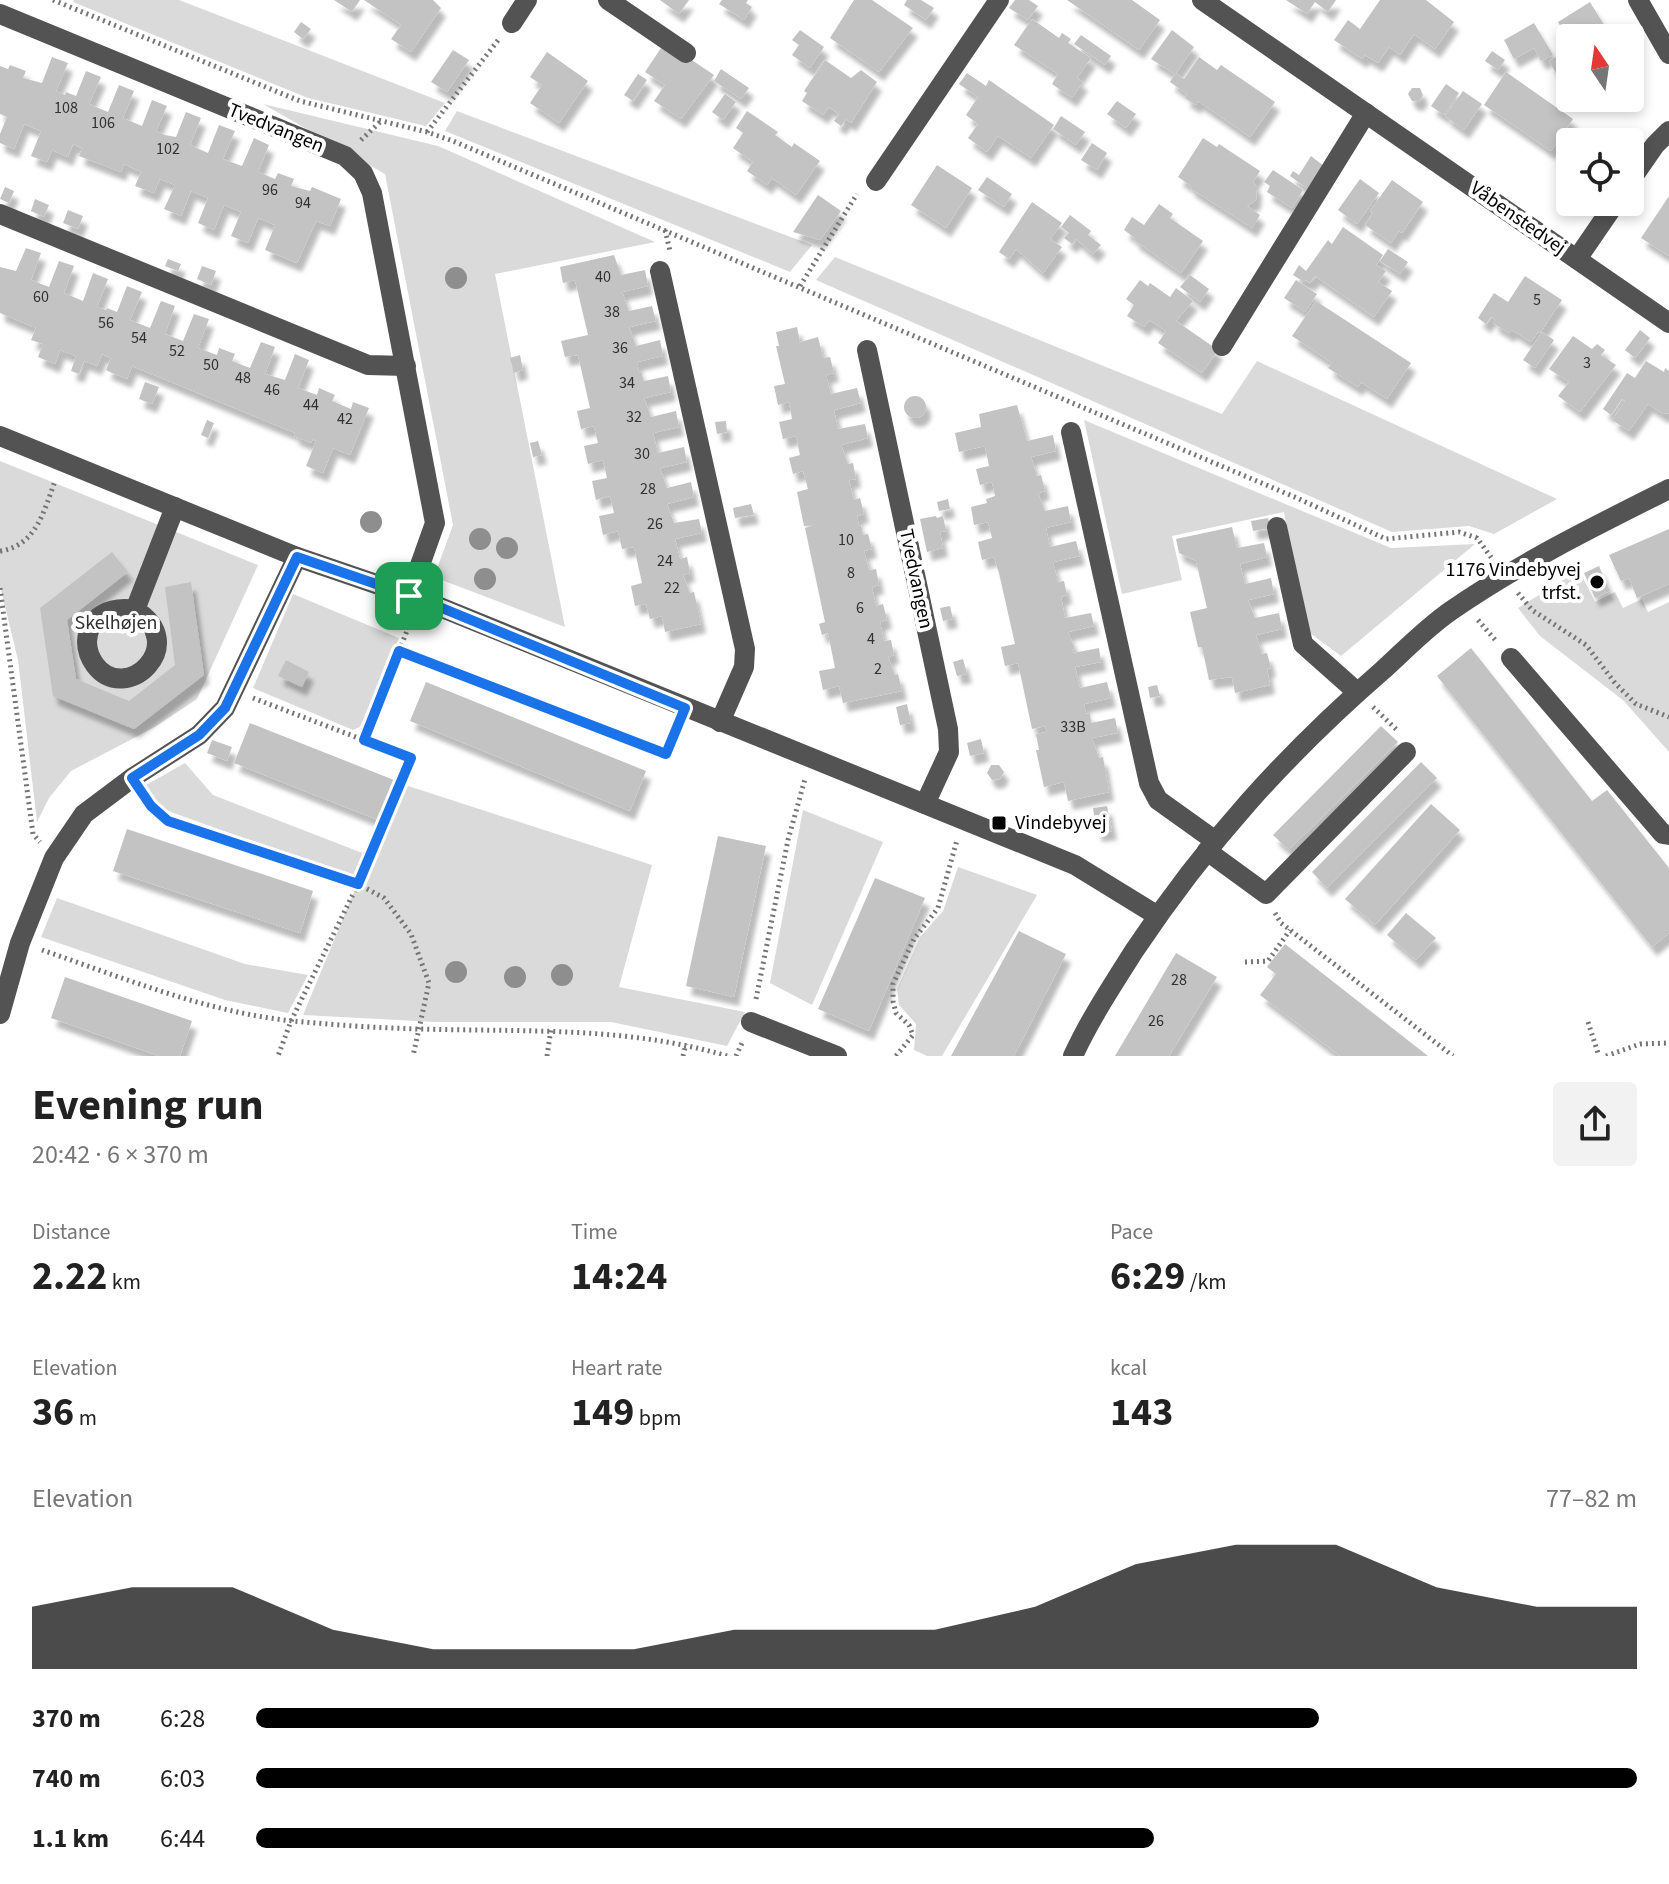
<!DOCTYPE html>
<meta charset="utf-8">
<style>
body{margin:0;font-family:"Source Sans 3",sans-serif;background:#f2f2f2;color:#222;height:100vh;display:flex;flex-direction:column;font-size:30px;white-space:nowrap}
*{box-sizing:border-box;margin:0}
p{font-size:26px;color:#767676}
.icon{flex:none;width:44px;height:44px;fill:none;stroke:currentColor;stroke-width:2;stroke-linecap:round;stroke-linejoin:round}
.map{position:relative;height:1056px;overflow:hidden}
.side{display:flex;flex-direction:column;background:#fff;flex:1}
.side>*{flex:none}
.needle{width:52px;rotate:347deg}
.fabs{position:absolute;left:1556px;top:24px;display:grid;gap:16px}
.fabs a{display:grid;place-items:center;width:88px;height:88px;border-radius:8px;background:#fff;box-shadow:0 4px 12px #0003;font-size:40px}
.pin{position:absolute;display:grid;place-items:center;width:68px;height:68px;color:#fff;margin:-34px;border-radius:16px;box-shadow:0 4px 12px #0006}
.round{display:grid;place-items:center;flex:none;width:84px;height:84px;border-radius:8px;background:#f2f2f2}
.head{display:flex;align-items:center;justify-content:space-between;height:136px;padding:0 32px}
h1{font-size:44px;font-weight:700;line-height:60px}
.stats{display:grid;grid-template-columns:repeat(3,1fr);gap:12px;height:136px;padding:8px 32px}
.stats div{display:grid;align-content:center}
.stats b{font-size:40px;font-weight:700}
.stats small{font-size:22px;font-weight:400}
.stats p{font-size:22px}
.chart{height:224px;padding:16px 32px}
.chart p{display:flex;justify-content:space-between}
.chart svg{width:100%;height:144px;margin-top:8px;fill:#000;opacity:.7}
ul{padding:0 32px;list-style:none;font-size:26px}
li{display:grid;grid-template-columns:128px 96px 1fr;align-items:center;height:60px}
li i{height:20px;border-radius:10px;background:#000}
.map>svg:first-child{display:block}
.green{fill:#dadada}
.building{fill:#c3c3c3;filter:url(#shadow)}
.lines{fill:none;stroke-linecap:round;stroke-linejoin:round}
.path{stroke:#757575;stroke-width:5;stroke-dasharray:2 4;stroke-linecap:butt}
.minor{stroke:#535353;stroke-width:20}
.tree{fill:#8e8e8e}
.route-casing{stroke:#fff;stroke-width:16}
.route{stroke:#1a73e8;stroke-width:10}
.poi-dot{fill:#000;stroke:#fff;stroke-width:3}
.labels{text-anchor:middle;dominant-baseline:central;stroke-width:8;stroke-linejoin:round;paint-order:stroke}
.number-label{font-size:16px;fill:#313131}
.street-label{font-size:20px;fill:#000;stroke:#fff}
.poi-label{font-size:20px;fill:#000;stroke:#fff;text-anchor:end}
.park-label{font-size:20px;fill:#313131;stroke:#fff}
</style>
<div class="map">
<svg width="1669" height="1056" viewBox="0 0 1669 1056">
<defs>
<filter id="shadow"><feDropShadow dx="5" dy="9" stdDeviation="2" flood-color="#0004"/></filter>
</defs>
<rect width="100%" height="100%" fill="#fff"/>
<g class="green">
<path d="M74,0H179L445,103L426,126L308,98L73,2Z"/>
<path d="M263,104L438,146L655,242L495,274L565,627L434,577L453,525L385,174Z"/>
<path d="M457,111L812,245L790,272L445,131Z"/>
<path d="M835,257L1222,414L1257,361L1557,499L1494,534L1469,526L1392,532L816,280Z"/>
<path d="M1084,420L1391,548L1475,544L1341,656L1306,630L1284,512L1172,536L1182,580L1122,594Z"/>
<path d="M0,461L258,565L197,699L155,727L71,771L49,798L37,822L18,660L0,586Z"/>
<path d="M1579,570L1595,602L1615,592L1623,608L1642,599L1648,612L1669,602V752L1624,701L1540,636L1518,608Z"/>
<path d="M293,594L399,638L360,727L353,730L253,688Z"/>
<path d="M185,763L213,795L365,854L352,877L168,811L156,804L146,785Z"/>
<path d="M399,783L652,865L619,987L745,1012L727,1046L611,1022H436L303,1015Z"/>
<path d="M803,810L883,842L812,1005L770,983Z"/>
<path d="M958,867L1037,895L942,1056H927L914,1050L916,1024L899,1005L897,989L920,937L943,911Z"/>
<path d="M57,898L245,964L308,975L288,1013L225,1000L41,937Z"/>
</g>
<g class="building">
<path d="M334,0H360L352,12Z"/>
<path d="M364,0H433L441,8L411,52L391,39L401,25Z"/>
<path d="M660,0H689L679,14Z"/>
<path d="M722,0H748L746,3L752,7L744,20L719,4Z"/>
<path d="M854,0H872L913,28L879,72L830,38Z"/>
<path d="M907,0H921L934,8L926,20L904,5Z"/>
<path d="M1015,0H1029L1038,6L1028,20L1009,8Z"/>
<path d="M1067,0H1132L1160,20L1139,50Z"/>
<path d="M1286,0H1336L1328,12L1315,2L1307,14Z"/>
<path d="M1380,0H1426L1454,22L1435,49L1414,34L1400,55L1389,47L1378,63L1365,55L1362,59L1334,40L1348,20L1360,29Z"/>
<path d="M1590,2L1612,38H1570V42L1558,22Z"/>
<path d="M1032,19L1059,38L1062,33L1071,39L1068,43L1091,58L1077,78L1083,82L1072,98L1052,84L1058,74L1014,45Z"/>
<path d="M301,22L311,29L303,39L294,32Z"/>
<path d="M1534,23L1553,55L1541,61L1534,48L1514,59L1504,40Z"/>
<path d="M1624,27L1630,37L1614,38L1612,34Z"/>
<path d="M800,30L824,47L810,68L792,55L799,45L792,40Z"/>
<path d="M1172,30L1194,47L1176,73L1184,79L1199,57L1217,70L1221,65L1275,102L1250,137L1198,101L1196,105L1185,98L1187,94L1170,82L1175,74L1151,59Z"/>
<path d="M1081,35L1111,56L1105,65L1074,44Z"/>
<path d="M665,42L714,75L681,119L654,101L665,85L645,72Z"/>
<path d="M453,50L469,60L447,92L431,82Z"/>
<path d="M1492,51L1505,60L1498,70L1485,61Z"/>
<path d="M547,52L588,81L559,123L530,103L542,85L530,77Z"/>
<path d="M1558,56L1566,70L1557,75L1549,61Z"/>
<path d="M52,57L68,63L56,91L65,95L66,92L76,96L86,71L101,77L89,104L108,112L119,85L134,91L123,118L142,126L152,100L167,106L156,131L165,135L176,137L186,112L201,118L190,145L208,153L219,125L235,131L223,159L242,166L254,138L269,145L258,172L275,179L278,173L294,179L291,186L310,191L312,187L341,199L330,226L316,221L297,263L265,250L275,225L258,218L248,243L231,236L241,212L224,205L214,230L198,223L208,198L191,191L181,216L164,209L175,185L160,179L154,193L135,186L141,172L124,164L121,172L79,156L82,148L73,144L68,157L52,150L47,162L31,156L41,131L24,124L14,149L0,143V134L7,117L0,114V66L8,69L10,65L26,71L23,78L42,83Z"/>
<path d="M825,60L851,78L861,70L877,82L851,123L846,119L841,126L834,121L839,114L829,107L823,115L802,101L807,93L804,91Z"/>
<path d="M721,69L749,88L741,99L714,81Z"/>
<path d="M1506,72L1573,119L1551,151L1484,105Z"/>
<path d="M967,73L986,86L989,80L1054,125L1031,158L998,136L987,152L968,138L978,124L966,115L978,97L959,84Z"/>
<path d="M638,74L647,80L633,101L624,95Z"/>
<path d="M1446,84L1459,93L1444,115L1431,106Z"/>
<path d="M1412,88H1420L1423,95L1419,102L1412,101L1408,94Z"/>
<path d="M1463,91L1482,104L1464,130L1445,116Z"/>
<path d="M725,94L736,102L723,120L712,112Z"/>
<path d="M1117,101L1136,114L1126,128L1107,114Z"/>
<path d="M747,111L778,132L775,135L792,147L794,143L820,161L796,195L772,178L767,185L747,171L753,162L733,148L743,133L736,128Z"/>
<path d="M1061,116L1085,132L1076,145L1053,129Z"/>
<path d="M1203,138L1217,147L1219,144L1260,171L1253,182L1257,187L1256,200L1247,206L1260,215L1252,228L1190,188L1191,186L1178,177Z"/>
<path d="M1092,143L1107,153L1097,170L1081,160Z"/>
<path d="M1311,156L1324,166L1308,189L1290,176L1293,171L1299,175Z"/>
<path d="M937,165L972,188L946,228L911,205Z"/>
<path d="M1273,170L1303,190L1292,208L1267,192L1270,186L1264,182Z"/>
<path d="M987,177L1012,194L1004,207L978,190Z"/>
<path d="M1360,179L1379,193L1357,224L1338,210Z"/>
<path d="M1392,180L1423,202L1402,233L1399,231L1391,243L1365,225L1373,213L1370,211Z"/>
<path d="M5,187L14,191L9,203L0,199Z"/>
<path d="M818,195L841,211L820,240L793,232Z"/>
<path d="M1669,196V256L1641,238Z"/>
<path d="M35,199L49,205L44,217L31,211Z"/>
<path d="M1032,202L1062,223L1050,239L1062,247L1043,273L1016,249L1009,259L999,252Z"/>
<path d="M1159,204L1173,214L1170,218L1203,241L1181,273L1134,240L1135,238L1124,230L1132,217L1144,225Z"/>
<path d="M68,210L83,216L78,229L63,223Z"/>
<path d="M1070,215L1091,231L1088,235L1101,245L1093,254L1076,239L1072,244L1064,238L1069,233L1061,227Z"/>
<path d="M1343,227L1383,255L1376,265L1386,271L1378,282L1392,291L1374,317L1315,276L1310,283L1306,280L1304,282L1293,275L1299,265L1306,271L1328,240L1332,244Z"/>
<path d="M26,248L41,253L31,280L49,287L59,261L74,266L64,293L83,301L93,273L108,279L97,307L106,310L107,308L117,312L127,286L142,292L130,320L150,328L161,301L175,306L165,334L183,341L194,314L209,319L198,348L217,355L219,348L235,354L232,361L250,368L261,342L275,347L265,374L285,380L295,354L309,360L298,388L317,395L319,388L335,395L332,401L351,409L353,402L369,408L350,455L333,448L323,473L306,466L316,441L313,439L311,443L294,436L295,433L132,366L127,379L110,372L106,370L111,358L102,354L97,366L84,361L79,374L71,371L76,356L60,350L55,364L38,357L43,344L31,340L36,328L0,313V267L16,271Z"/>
<path d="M1388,249L1408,262L1400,274L1380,261Z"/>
<path d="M614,255L621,275L645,270L648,286L622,292L629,311L652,306L656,321L629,327L636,346L660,340L663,356L637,362L639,372L641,371L644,381L668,376L671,392L644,398L651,417L676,411L679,427L653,433L658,453L684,447L687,462L660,468L667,488L691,482L694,497L667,504L674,523L699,519L702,533L675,539L680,559L687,557L690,573L683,575L690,593L694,592L701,624L665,632L662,616L650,619L646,604L635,606L631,586L642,583L634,547L622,549L618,531L603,535L599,516L614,513L610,496L596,500L592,481L607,478L603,460L588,464L584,446L598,443L594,426L581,429L577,411L590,408L578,355L565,357L561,341L588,335L575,280L563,283L560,267Z"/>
<path d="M168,259L181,264L178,271L165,266Z"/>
<path d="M202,266L216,271L211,285L197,279Z"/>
<path d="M1190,275L1209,289L1200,302L1180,287Z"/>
<path d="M1525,276L1562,300L1540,333L1538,332L1531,342L1512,330L1509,333L1493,323L1495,319L1491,317L1486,324L1478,318L1494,293L1508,302Z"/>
<path d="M1140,280L1148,286L1150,283L1170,297L1176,288L1193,301L1176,321L1218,350L1202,373L1158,343L1166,331L1149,320L1144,327L1127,316L1134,305L1126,299Z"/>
<path d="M1296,280L1317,294L1305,312L1284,298Z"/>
<path d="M1316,301L1411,363L1387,399L1361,382L1358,387L1328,368L1332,363L1292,336Z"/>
<path d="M797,327L800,342L818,337L823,358L830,357L834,373L826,375L831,394L857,388L861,403L834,410L838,429L865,424L868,438L841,445L848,464L853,463L856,479L849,480L854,500L860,498L864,514L857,516L859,526L861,525L863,535L868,534L872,549L864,551L869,570L876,569L879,585L872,587L876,606L883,604L887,620L880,622L884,641L891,640L894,655L888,657L895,675L898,674L902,691L843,703L839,686L823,690L819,671L835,668L828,633L822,635L819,624L825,622L805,528L815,525L804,526L797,492L808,489L803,471L793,474L789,458L800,455L796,436L783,439L779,422L792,419L789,402L778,405L774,386L785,384L776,346H779L776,332Z"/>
<path d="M1640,330L1650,338L1635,358L1625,350Z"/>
<path d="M1542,332L1554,340L1535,368L1523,360Z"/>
<path d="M1573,336L1592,349L1597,344L1605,350L1601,355L1616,365L1580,412L1558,396L1569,382L1549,369Z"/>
<path d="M520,355L523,370L514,373L510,358Z"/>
<path d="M1646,361L1664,372L1665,368L1669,371V413L1663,414L1648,404L1629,431L1612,420L1625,401L1622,399L1611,415L1603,409L1627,373L1635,378Z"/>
<path d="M145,382L159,387L152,404L139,399Z"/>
<circle cx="915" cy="407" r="11"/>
<path d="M1017,405L1027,441L1053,435L1056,451L1031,457L1037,476L1041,475L1045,491L1038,493L1045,511L1068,506L1071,522L1046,528L1050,547L1076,541L1080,556L1053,562L1058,582L1064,581L1067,595L1061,597L1065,618L1091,613L1094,626L1068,632L1075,649L1072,650L1073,653L1099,648L1101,662L1075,667L1080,688L1107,682L1111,698L1084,704L1086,714L1090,713L1091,723L1115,718L1118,733L1092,738L1099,758L1103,757L1109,792L1068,801L1064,782L1044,787L1036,750H1039L1036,734L1047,732L1045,726L1032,729L1018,663L1005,666L1001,647L1015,644L999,573L994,557L982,560L978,542L992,538L988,522L974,525L971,507L987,503L986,499L995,496L992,482L980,485L976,469L989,466L985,446L959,452L955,433L981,427L979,414Z"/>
<path d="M207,420L214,423L208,438L201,435Z"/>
<path d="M726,421L727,432L717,434L715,422Z"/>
<path d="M538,441L542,455L533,457L530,443Z"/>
<path d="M948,499L950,509L939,511L937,502Z"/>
<path d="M751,504L754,515L735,518L733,508Z"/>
<path d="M936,516L937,518L943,516L946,531L940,532L943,548L927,552L920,519Z"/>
<path d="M1268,518L1271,528L1253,531L1251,521Z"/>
<path d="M1232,527L1237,548L1264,543L1267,557L1240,564L1245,584L1271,578L1274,594L1248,600L1255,618L1279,613L1282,629L1256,635L1262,654L1267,653L1271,668L1267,669L1270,685L1235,693L1232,677L1209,680L1202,647H1198L1190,612L1207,608L1196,561L1179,553L1176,539Z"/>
<path d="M1669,529V584L1637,598L1629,578L1621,581L1609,555Z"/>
<path d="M112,552L128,572L67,620L76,679L129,701L175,665L165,587L191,582L204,675L134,729L53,696L40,608Z"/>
<path d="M1599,566L1610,591L1595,598L1584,573Z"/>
<path d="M950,606L953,619L943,621L940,608Z"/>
<path d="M1471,648L1592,801L1607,790L1669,868V933L1652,947L1437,676Z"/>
<path d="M963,659L967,674L957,676L953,662Z"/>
<path d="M286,660L309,672L302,687L278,676Z"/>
<path d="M426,682L646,771L630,811L410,721Z"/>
<path d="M1157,685L1160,696L1150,698L1148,687Z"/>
<path d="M907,704L911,723L900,725L896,707Z"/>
<path d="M250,723L394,780L378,820L234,763Z"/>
<path d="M1381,726L1398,742L1289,850L1273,835Z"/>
<path d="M981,739L984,753L970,756L967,743Z"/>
<path d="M212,740L232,747L227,761L207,753Z"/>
<path d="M1421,762L1437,778L1327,888L1312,872Z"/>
<path d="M991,765H999L1004,772L1000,779L992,780L987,773Z"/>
<path d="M1431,804L1460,830L1375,925L1345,899Z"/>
<path d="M1107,806L1112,831L1097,833L1093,808Z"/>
<path d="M127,829L313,891L300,933L113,871Z"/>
<path d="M718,836L766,846L734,997L686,986Z"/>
<path d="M875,878L925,898L869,1031L818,1009Z"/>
<path d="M1406,913L1436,938L1416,960L1387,935Z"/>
<path d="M1019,931L1066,954L1014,1056H951Z"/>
<path d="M1285,944L1428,1056H1340L1260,995L1276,974L1267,967Z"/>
<path d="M1176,953L1217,977L1169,1056H1115Z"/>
<path d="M65,977L192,1021L180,1056H159L51,1018Z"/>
</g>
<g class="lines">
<g class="path">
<path d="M53,0L300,101L427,132L453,141L1297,498L1386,539L1459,532L1477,538L1493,560"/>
<path d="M427,132L499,39"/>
<path d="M361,140L380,122"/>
<path d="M665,230L670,251"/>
<path d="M800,286L857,194"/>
<path d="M0,551C36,546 44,511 55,481"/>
<path d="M0,588L33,834L40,842"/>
<path d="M1518,593L1532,610L1586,645L1615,683L1636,704L1669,717"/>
<path d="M1478,620L1497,642"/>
<path d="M399,651L666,754L677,727"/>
<path d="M253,698L411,758L358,884L291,1021L278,1056"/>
<path d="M1373,707L1397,730"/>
<path d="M364,740L412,618"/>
<path d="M144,795L151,806L168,821L358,884L384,898L411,934L429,983L413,1056"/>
<path d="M1275,913L1281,923L1453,1056"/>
<path d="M42,950C124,978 206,1012 293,1021C335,1025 378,1028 420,1029C523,1032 627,1026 727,1056"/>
<path d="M1245,962L1268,961L1290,930"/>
<path d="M756,999L788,840L805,779"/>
<path d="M1588,1022L1599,1056"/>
<path d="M547,1056L551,1029"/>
<path d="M683,1056L686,1044"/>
<path d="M736,1056L742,1043"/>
<path d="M896,1056L913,1035L909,1025L896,1013L893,1001V984L914,939L938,908L957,840"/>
<path d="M1606,1056L1640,1044L1669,1043"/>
</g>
<g class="minor">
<path d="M608,0L686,53"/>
<path d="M1202,0L1669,323"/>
<path d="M1638,0L1669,54"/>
<path d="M0,14L345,156L363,173L372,193L435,523L409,596"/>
<path d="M512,23L527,0"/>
<path d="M876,181L999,0"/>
<path d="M1630,181L1655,145L1669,131"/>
<path d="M0,214L368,365L406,366"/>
<path d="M1577,259L1616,202"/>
<path d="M660,271L745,649L744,667L720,722"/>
<path d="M1222,346L1366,113"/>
<path d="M867,350L948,729L949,752L925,804"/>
<path d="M1071,432L1149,783L1158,800L1214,840"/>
<path d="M0,436L297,557L420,599L1075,865L1158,916"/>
<path d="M1277,527L1303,644L1357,692"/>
<path d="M135,610C191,644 126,706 95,665C90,658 87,650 87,642C88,615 112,606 135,610L175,507"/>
<path d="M1511,658L1663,834L1669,835"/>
<path d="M1207,851L1266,894L1406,752"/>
<path d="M0,1014L20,943L54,858L84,814L132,778L199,735L225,708L297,557"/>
<path d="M751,1022L837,1056"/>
<path d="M1073,1056C1090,1019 1112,986 1134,951C1206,843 1285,755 1383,670C1405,650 1427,627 1452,610C1520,563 1595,526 1669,489"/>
</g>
</g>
<g class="tree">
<circle cx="456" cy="278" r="11"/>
<circle cx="371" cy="522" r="11"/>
<circle cx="480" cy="539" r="11"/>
<circle cx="507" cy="548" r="11"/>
<circle cx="485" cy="579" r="11"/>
<circle cx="456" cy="972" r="11"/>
<circle cx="562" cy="975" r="11"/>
<circle cx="515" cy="977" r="11"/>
</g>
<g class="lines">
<defs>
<path id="route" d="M297,557L420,599L685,708L666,754L399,651L364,740L411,758L358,884L168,821L151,806L132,778L199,735L225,708Z"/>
</defs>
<use href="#route" class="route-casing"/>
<use href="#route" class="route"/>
</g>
<g class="poi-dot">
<circle cx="1597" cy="582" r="8"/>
<rect x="991" y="815" width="16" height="16" rx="4"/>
</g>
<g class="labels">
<g class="number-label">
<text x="66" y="108">108</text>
<text x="103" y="123">106</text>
<text x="168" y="149">102</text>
<text x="270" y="190">96</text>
<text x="303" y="203">94</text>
<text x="603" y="277">40</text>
<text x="41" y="297">60</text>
<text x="1537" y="300">5</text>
<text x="612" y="312">38</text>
<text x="106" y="323">56</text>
<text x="139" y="338">54</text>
<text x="620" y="348">36</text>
<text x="177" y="351">52</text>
<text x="1587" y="363">3</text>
<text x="211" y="365">50</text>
<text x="243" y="378">48</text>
<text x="627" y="383">34</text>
<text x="272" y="390">46</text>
<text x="311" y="405">44</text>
<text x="634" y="417">32</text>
<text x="345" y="419">42</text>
<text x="642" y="454">30</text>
<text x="648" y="489">28</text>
<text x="655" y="524">26</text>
<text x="846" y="540">10</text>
<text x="665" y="561">24</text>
<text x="851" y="573">8</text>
<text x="672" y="588">22</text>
<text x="860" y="608">6</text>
<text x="871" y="639">4</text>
<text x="878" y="669">2</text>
<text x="1073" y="727">33B</text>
<text x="1179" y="980">28</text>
<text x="1156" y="1021">26</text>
</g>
<g class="street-label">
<text transform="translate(276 128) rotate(22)">Tvedvangen</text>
<text transform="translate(1518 218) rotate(35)">Våbenstedvej</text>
<text transform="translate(916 579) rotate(78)">Tvedvangen</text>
</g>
<g class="poi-label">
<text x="1581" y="570">1176 Vindebyvej<tspan x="1581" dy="23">trfst.</tspan></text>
<text x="1015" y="823" text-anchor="start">Vindebyvej</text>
</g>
<g class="park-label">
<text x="116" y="623">Skelhøjen</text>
</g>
</g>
</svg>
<div class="fabs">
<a><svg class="needle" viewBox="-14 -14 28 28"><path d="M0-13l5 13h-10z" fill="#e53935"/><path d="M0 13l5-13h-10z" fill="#767676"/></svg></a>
<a><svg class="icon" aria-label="locate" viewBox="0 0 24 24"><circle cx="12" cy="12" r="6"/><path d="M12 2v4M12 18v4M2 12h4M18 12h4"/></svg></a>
</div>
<div class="pin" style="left:409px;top:596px;background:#1e9e55"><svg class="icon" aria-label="arrive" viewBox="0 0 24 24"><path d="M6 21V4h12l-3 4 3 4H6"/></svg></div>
</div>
<section class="side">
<div class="head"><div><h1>Evening run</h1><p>20:42 · 6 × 370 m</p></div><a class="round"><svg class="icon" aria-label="share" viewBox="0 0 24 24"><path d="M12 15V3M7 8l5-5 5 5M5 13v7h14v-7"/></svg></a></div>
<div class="stats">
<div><p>Distance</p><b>2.22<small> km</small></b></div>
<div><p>Time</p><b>14:24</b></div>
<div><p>Pace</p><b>6:29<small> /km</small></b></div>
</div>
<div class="stats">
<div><p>Elevation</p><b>36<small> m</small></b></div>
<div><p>Heart rate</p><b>149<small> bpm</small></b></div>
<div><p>kcal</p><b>143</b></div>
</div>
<div class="chart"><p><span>Elevation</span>77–82 m</p>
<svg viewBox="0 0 160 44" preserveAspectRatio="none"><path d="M0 44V25L10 19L20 19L30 32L40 38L50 38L60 38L70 32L80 32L90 32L100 25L110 12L120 6L130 6L140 19L150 25L160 25V44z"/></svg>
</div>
<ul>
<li><b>370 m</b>6:28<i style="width:77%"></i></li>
<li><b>740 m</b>6:03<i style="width:100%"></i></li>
<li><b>1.1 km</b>6:44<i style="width:65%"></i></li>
</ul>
</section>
